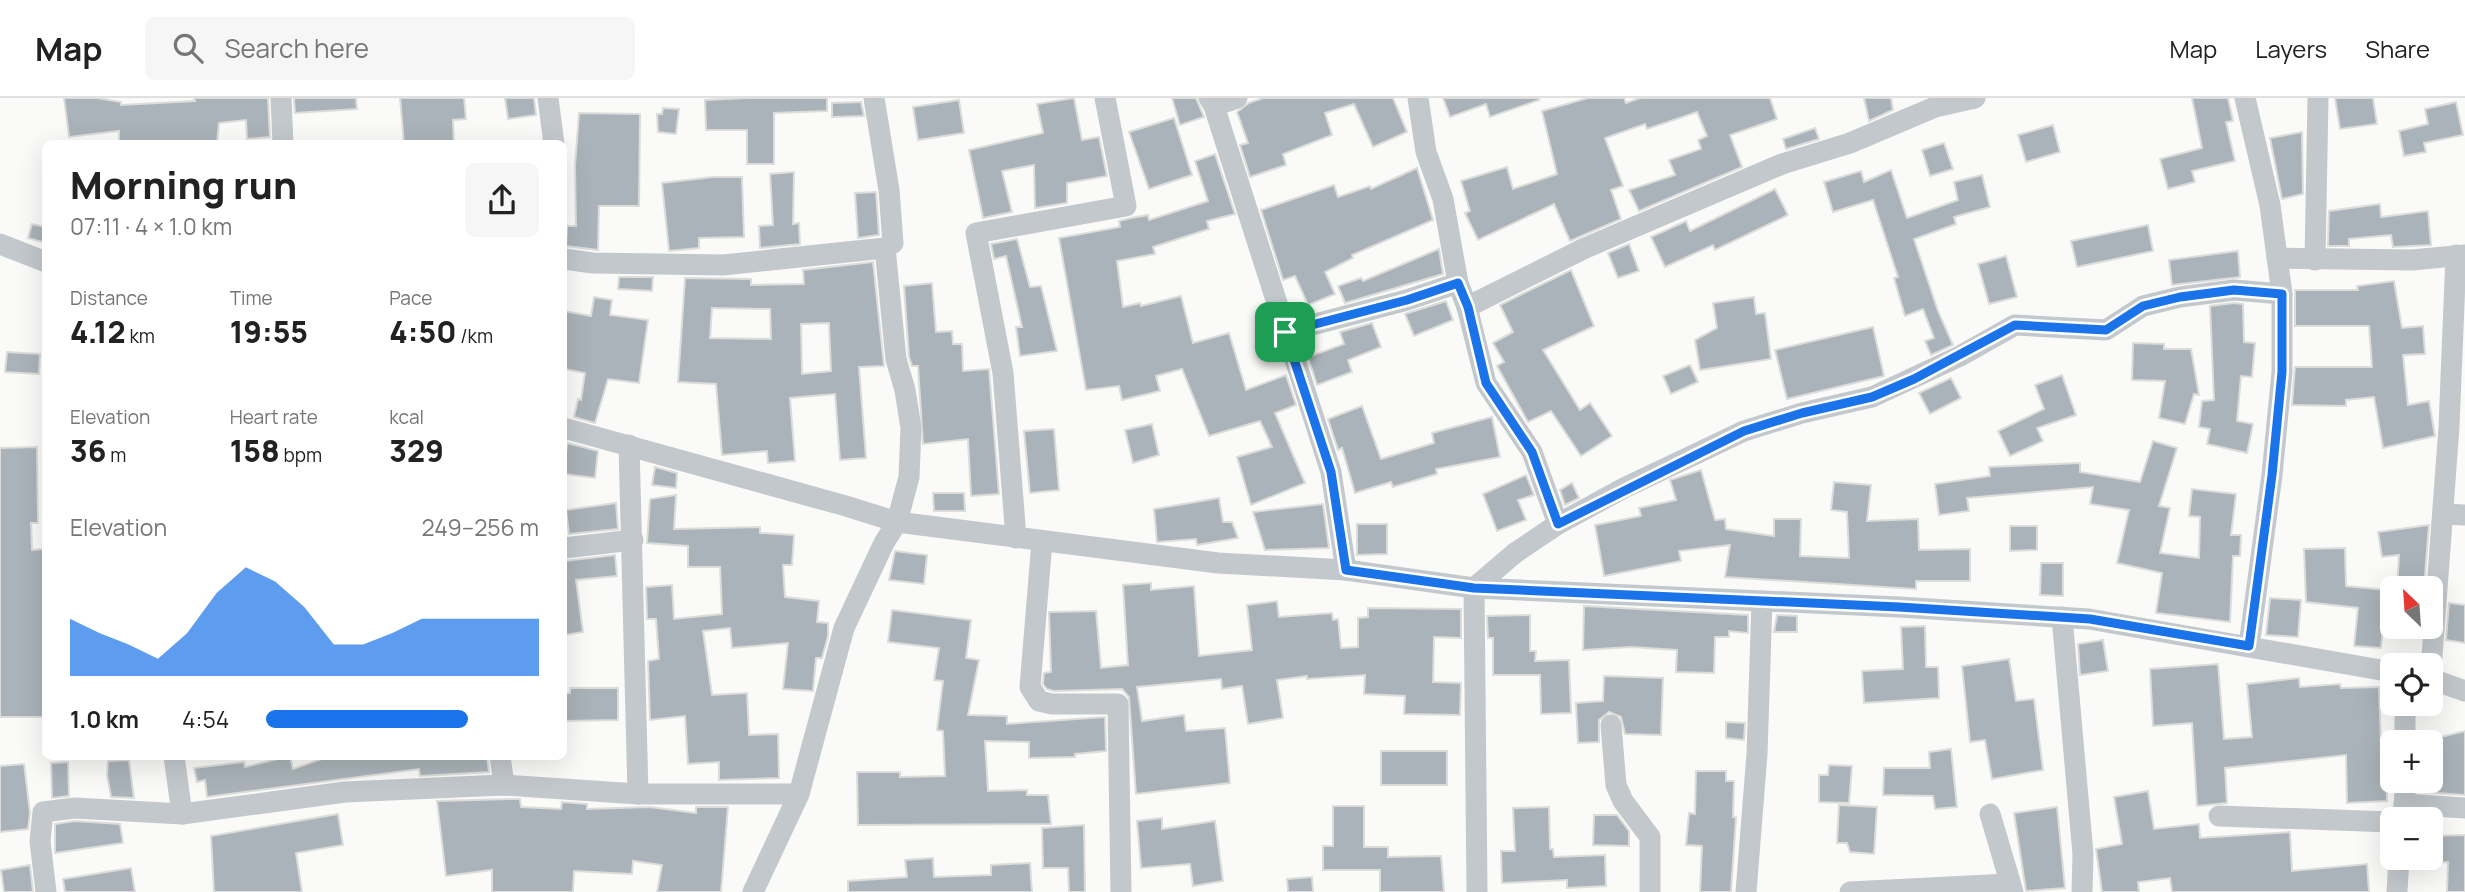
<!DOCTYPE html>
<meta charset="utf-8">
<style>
body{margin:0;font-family:Manrope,sans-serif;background:#f6f6f6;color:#222;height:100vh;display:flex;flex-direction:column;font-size:26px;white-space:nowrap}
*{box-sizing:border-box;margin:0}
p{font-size:23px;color:#767676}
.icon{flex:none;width:38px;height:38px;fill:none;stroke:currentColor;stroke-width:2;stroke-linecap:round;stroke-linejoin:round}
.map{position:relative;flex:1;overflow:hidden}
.sheet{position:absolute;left:42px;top:42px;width:525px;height:620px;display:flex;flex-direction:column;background:#fff;border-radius:10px;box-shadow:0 7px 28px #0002}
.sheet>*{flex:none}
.needle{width:46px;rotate:335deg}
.controls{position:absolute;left:2380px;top:478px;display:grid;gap:14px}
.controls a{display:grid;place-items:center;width:63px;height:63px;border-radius:10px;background:#fff;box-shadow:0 7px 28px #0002;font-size:35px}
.pin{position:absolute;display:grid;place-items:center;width:60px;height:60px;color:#fff;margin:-30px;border-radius:14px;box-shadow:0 4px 10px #0006}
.round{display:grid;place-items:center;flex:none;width:74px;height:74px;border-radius:10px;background:#f6f6f6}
.summary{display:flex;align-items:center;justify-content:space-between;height:119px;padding:0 28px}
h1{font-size:38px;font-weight:800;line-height:52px}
.stats{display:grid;grid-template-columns:repeat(3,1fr);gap:10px;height:119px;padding:7px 28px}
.stats div{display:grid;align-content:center}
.stats b{font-size:30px;font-weight:800}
.stats small{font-size:19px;font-weight:400}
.stats p{font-size:19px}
.chart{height:196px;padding:14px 28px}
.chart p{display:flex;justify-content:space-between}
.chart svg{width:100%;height:126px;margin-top:7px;fill:#1a73e8;opacity:.7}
ul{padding:0 28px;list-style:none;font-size:23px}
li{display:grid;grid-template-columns:112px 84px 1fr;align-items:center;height:52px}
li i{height:18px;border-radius:9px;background:#1a73e8}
header{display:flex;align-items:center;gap:42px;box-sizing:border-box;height:98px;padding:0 35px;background:#fff;border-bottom:2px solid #e0e0e0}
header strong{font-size:33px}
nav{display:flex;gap:38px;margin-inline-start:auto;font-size:24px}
.search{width:490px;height:63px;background:#f6f6f6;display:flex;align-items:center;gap:18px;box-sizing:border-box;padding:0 24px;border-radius:10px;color:#767676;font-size:26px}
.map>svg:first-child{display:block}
.building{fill:#aab3b9;stroke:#dcdcda;stroke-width:2;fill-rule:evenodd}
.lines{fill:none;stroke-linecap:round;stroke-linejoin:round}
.minor{stroke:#c3c8cc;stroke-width:21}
.route-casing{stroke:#fff;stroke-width:14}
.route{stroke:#1a73e8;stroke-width:9}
</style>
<header>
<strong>Map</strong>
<div class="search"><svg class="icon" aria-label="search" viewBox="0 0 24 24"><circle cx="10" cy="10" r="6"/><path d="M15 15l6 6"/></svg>Search here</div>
<nav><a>Map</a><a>Layers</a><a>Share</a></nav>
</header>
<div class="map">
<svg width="2465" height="794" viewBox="0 0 2465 794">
<rect width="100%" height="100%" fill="#fafaf8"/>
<g class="building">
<path d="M64,0H97L121,4V7L195,3L194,0H268L270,39L247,41L246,22L219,25L217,46H119V33L69,39Z"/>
<path d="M294,0H356L357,11L295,15Z"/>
<path d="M400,0H464L466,21L453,22L454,46H404Z"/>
<path d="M505,0H534L536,17L508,21Z"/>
<path d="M747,0H827V13L774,15V66H747V32H706L705,2Z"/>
<path d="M1074,0L1082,42L1099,39L1107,78L1067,85V105L1035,110L1034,67L1002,73L1012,114L983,120L969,52L1043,35L1037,6Z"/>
<path d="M1172,0H1196L1204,19L1180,27Z"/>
<path d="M1263,0H1393L1407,34L1373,49L1354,6L1325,15L1332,37L1283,56L1286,67L1250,79L1240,47L1248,45L1237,14L1249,5Z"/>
<path d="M1443,0H1538L1539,2L1490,19L1486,6L1450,19Z"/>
<path d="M1588,0H1624L1626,5L1640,0H1770L1777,21L1730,37L1742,69L1639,113L1629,92L1675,77L1669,62L1701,51L1698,42L1707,38L1697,14L1647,31L1645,26L1605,40L1623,88L1611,92L1621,121L1570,143L1554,106L1478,142L1465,115L1470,113L1461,83L1507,69L1513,91L1557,76L1542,13Z"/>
<path d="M1864,0H1891L1893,12L1869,23Z"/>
<path d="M2192,0H2228L2233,23L2226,24L2235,63L2192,73L2195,84L2168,91L2160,61L2202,50Z"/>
<path d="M2335,0H2373L2377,26L2340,31Z"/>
<path d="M959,2L964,35L918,42L913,9Z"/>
<path d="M861,4L864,18L832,19V5Z"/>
<path d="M2456,4L2463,37L2424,45L2426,54L2404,58L2399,33L2428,26L2425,11Z"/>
<path d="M663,10L679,11L676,36L658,34L657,16H662Z"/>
<path d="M579,15L640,16L639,108H599L598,152L566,148L567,128H576L575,68Z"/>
<path d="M1174,20L1192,77L1149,91L1129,34Z"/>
<path d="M2053,27L2060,54L2026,64L2018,37Z"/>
<path d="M1815,30L1819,41L1786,51L1783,41Z"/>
<path d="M2302,34L2303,96L2282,101L2270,40Z"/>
<path d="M1944,45L1953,71L1930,78L1922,52Z"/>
<path d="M1215,56L1235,116L1207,123L1209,131L1153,149L1155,156L1117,163L1123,209L1140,205L1141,208L1181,198L1193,245L1229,235L1246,292L1286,277L1296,307L1275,315L1305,385L1251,407L1237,359L1272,349L1260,323L1209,338L1182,271L1156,278L1160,293L1122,302L1119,288L1086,292L1059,140L1120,129L1119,123L1131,120L1148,117L1149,122L1208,103L1195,63Z"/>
<path d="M1417,70L1433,122L1352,157L1353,160L1325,174L1335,196L1308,207L1295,178L1283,182L1261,112L1334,87L1338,99L1370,88L1371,91Z"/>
<path d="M1891,72L1907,120L1958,102L1954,84L1982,77L1990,109L1954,119L1956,126L1914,141L1938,213L1953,247L1931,257L1925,243L1934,240L1923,211L1905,218L1894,180L1898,179L1873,102L1833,114L1824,84L1861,73L1864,84Z"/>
<path d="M794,74L793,126L799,125L800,146L760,150L759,128L773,127L770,76Z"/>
<path d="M713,79H742L744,139L699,140V150L669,153L662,85Z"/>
<path d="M1775,91L1788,117L1715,152L1713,147L1665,169L1651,139L1686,123L1690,133Z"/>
<path d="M876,94L879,137L858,140L855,95Z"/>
<path d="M2380,106L2381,119L2428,113L2431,147L2393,149L2391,137L2349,141V148H2328L2329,113Z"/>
<path d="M32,126L46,129V145L28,140Z"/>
<path d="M2148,127L2153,153L2077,169L2071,143Z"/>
<path d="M1017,141L1030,189L1041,188L1057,253L1020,258L1016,229H1022L1006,158L994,161L991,146Z"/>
<path d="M1629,146L1639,173L1618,180L1608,155Z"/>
<path d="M1439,151L1443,176L1345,205L1338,188L1361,180L1363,183Z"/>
<path d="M2238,153L2240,179L2172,187L2169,162Z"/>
<path d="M2006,158L2017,199L1989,206L1978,166Z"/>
<path d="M873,164L884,268L859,269L866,360L840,362L835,296L790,300L795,363L768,365L767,353L722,357L716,286L678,284L685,180L751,181V187L804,186L803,172ZM712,210L770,211L771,241L710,240ZM829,225L831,273L802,276L801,226Z"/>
<path d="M1571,172L1594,228L1543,252L1580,312L1590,305L1612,338L1581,358L1551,313L1528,324L1497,268L1504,264L1493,245L1513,234L1500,207Z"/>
<path d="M619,179H653L652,193L618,191Z"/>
<path d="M2394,183L2402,230L2423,228L2425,256L2403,257L2408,307L2429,303L2435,338L2383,350L2374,299L2346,302V308L2292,307L2295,269H2372L2369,228H2295V192H2358L2357,188Z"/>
<path d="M932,185L936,234L952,233L953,246H962L963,273L989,271L999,396L971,398L968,341L923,346L918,268H912L909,259L904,188Z"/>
<path d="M594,199L612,202L610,217L648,222L639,285L608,281L595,325L574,319L578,301L581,302L585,275L564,271V213L591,218Z"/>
<path d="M1754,199L1756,216L1765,215L1771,261L1700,272L1695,242L1717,230L1713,205Z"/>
<path d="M1446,203L1453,222L1414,238L1405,216Z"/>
<path d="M2234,205L2243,206L2244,244L2255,245L2252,279L2241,278L2237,323L2253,326L2247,355L2207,346L2210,331L2199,329L2202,303L2214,302L2210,208Z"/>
<path d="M1372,225L1381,249L1348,262L1352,274L1317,287L1308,259L1344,246L1340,234Z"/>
<path d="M1873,229L1884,278L1787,301L1775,252Z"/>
<path d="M2133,245L2164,246V251H2191L2199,297L2194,296L2185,326L2159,320L2165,283L2132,282Z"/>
<path d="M7,254L40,256L39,276L5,274Z"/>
<path d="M1690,267L1698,284L1671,296L1663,278Z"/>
<path d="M2062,277L2076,317L2037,330L2043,343L2010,358L1998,333L2044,311L2035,287Z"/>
<path d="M1951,280L1961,300L1930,316L1919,295Z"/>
<path d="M1362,308L1381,361L1434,345L1432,335L1492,319L1500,359L1436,371L1437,376L1393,389L1391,384L1355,395L1342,350L1338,352L1328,321Z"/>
<path d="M1152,326L1159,357L1133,365L1125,332Z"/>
<path d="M1054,331L1059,392L1030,395L1024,333Z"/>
<path d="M2153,343L2177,350L2159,408L2170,410L2160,455L2199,460L2200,419L2189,418L2192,391L2236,396L2231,437H2241L2240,458H2233L2230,524L2156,515L2162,475L2117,465L2129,412L2090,406L2093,389L1967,400L1969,413L1939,417L1935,386L1990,378L1989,369L2080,365V374L2140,384Z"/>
<path d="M567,345L598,353L595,380L564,376Z"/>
<path d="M37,349L38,425H31L32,452L43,451L46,619H0V350Z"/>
<path d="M655,369L677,375L676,390L652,387Z"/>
<path d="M1701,372L1715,422L1725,421L1726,431L1774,438V421H1801L1800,458L1849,460L1847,414L1831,412L1834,384L1871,387L1867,423L1918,421L1919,452L1970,451V483H1916V491L1725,479L1730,447L1679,453L1681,463L1604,478L1595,427L1641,418L1639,410L1676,402L1670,382Z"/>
<path d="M1526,377L1534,397L1518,402L1526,422L1497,433L1483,396Z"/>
<path d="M1572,385L1579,400L1565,407L1560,392Z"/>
<path d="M933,395H964L965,413H934Z"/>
<path d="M676,397L674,431L760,429V435L794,437L792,467H783L785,499L819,503L817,524L828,525V538L822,560H816L813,593L783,591L788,545L732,550L730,530L703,533L712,597L747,595L749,637L778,636L779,680L719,682V664L688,666L685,618L650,622L648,563L659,561L656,521H647L646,489L672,487L674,521L722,516L720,469H688V448L647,445L650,401Z"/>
<path d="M1219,400L1223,424H1232L1238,440L1197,447L1196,441L1157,444L1154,411Z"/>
<path d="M616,405L618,431L569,436L566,412Z"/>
<path d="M1323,406L1329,450L1265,452L1253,414Z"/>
<path d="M1357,426H1387V456L1357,457Z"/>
<path d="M2429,427L2424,490H2397L2399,457L2382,459L2378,434Z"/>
<path d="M2010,428H2037V452L2010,453Z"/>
<path d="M2345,450L2346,488L2387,492L2381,550L2354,548L2358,510L2306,504L2304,451Z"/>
<path d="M895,453L927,457L924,486L889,482Z"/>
<path d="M615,457L617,478L576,482L583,534L564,537V463Z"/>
<path d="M2041,465H2063V498L2040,497Z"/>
<path d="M1151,485V492L1194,488L1199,558L1252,552L1247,507L1277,503L1279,519L1332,515L1333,522L1338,521L1341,550L1358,549V520L1368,519V510L1461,511V540L1434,539L1433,584L1461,585L1460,617L1404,616L1405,598L1364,596L1365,577L1307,581V578L1277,582L1283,620L1248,626L1242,588L1222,591L1221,581L1137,589L1142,623L1184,617L1186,633L1225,630L1230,685L1136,696L1129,599L1122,591L1054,593L1047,591L1043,586L1044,575L1051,574L1049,514L1096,513L1101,570L1128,567L1123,487Z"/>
<path d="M2270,500L2301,502L2298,539L2266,537Z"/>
<path d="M2449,505L2465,507V545L2446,542Z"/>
<path d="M1584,508L1748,517V535L1729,533V539H1715L1714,575L1676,574L1677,552L1631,549L1583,552Z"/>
<path d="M892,512L971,522L966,560L979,562L968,617L1007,618V626L1105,619L1106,653L1075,656V659L1029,660V644L985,643L988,693L1027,692V697H1048L1051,726L858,727L857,674H900V679L945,678L943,633L937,632L943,583L934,582L939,550L888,544Z"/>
<path d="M1530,517V553H1536L1535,563L1569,562L1571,615L1541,616L1540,577H1493V540H1488L1487,518Z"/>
<path d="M1777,517L1797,518V534H1774Z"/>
<path d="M1925,528L1926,569H1938L1939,600L1864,605L1862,573L1903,571L1901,529Z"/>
<path d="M2103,542L2108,573L2080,577L2078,546Z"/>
<path d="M2009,561L2016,603L2034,601L2043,672L1992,681L1985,642L1970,644L1962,568Z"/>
<path d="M2218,566L2224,641L2252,639L2247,586L2299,580L2300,589L2340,586L2341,590L2379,589L2382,673H2386L2387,703L2347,705L2346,657L2225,670L2227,705L2197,708L2192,625L2153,628L2150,571Z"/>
<path d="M1604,578L1663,580L1661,637L1625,636L1621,619L1609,614L1599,622V644L1578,645L1576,605L1603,603Z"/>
<path d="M570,590H618V622L564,623V595H570Z"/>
<path d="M1726,624L1745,625L1744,642L1726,640Z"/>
<path d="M2465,633V697L2423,694L2424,682H2431V673H2441L2433,641Z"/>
<path d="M1951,651L1957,709L1935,711L1933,698L1883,697L1884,670H1930L1929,654Z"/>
<rect x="1381" y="653" width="66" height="34"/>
<path d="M290,658L293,671L330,658H487L489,674L420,678L419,671L207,699L205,682L197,684L194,670L244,664L245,669Z"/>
<path d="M129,662L134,700L111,699L107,677L108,663Z"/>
<path d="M68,664L69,698L52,700L51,665Z"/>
<path d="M24,666L30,715L28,731L0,734V668Z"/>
<path d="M1829,667L1852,668L1849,705L1819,704V677H1828Z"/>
<path d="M1696,673H1726V683H1734L1733,719H1736L1731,794H1700L1702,748L1686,747L1689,715L1695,716Z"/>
<path d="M2148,693L2154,731L2199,726L2200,740L2290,734L2292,773L2367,766L2369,794H2172L2170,780L2138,784L2139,794H2102L2096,751L2122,746L2114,699Z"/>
<path d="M510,701H520L521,709L561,711L562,704L587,706V711L650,709L696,715V709H728L721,794H657L662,767L633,763L632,776L574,773L573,794H492V772L446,778L437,703Z"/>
<path d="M1839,707L1877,709L1874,756L1850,754L1847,745H1837Z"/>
<path d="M1333,708H1364V749H1388V759L1441,758L1444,794H1380V772H1323V748H1333Z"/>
<path d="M1549,709L1550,751H1553L1554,759L1605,757L1606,788L1567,790V782L1502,785L1501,753H1515L1513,710Z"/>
<path d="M2057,709L2065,790L2026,793L2014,715Z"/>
<path d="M338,716L343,747L296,755L302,794H214L211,738Z"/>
<path d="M1594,717H1617L1629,733V748L1593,747Z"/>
<path d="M1162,720V731L1215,723L1223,783L1193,788L1190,766L1141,770L1137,723Z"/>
<path d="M75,723L120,726L123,745L55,755V726Z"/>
<path d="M1084,727L1085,794H1069L1068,770H1043L1042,730Z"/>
<path d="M2465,737V794H2447L2448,764L2431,765V738Z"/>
<path d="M933,760L934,779L991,777V767L1030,765L1032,794H848V783L907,779L905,762Z"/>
<path d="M30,767L33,794H4L1,772Z"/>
<path d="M131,770L135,794H65L63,781Z"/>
<path d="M1312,779L1313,794H1288L1287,781Z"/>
</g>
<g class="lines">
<g class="minor">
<path d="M281,0L283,46"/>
<path d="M548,0L554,46"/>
<path d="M1209,0L1214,8L1237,0"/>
<path d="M1418,0L1426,54L1443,101L1458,185L1467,209L1486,285L1532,354L1558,426"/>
<path d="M2245,0L2270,107L2282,196V274L2272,377L2249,548"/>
<path d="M1214,8L1331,374L1346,472"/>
<path d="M0,146L46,164"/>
<path d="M2277,160L2412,162L2465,157"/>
<path d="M564,161L593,165L723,167L885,150"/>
<path d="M2315,162L2318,0"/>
<path d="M1467,209L1583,151L1782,66L1850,45L1935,9L1975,0"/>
<path d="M1285,234L1407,202L1458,185"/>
<path d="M564,330L846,408L897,424L1218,465L1346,472L1474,490L1899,509L2089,521L2392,574"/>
<path d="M629,347L638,696"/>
<path d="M2443,416L2465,417"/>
<path d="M1016,440L1003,275L976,135L1126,108L1105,0"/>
<path d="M1042,443L1030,589L1039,603L1052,606H1118L1121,794"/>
<path d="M564,450L633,442"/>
<path d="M2062,519L2083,756L2082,794"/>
<path d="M2431,572L2449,329L2456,157"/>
<path d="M2431,581L2465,593"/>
<path d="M2405,606V644"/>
<path d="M1611,627L1616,687L1623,703L1650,739V794"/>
<path d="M174,658L182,716"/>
<path d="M500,658L504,687"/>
<path d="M2404,706L2465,710"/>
<path d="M1990,716L2013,794"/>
<path d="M2219,718L2392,724"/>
<path d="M2403,719L2406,682"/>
<path d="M46,794L40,743L43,714L75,710L182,716L345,694L504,687L638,696H799"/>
<path d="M753,794L799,696L844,530L884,445L897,424L909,379L911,330L905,292L896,261L885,150L893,145L889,92L874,0"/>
<path d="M1477,794L1474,490L1515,455L1558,426L1624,390L1744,333L1802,315L1872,299L1960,258L2015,227L2106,232L2143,208L2180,199L2234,192L2282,196"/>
<path d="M1746,794L1757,656L1762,503"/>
<path d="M1850,794L2008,786"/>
<path d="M2397,794L2399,760"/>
</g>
</g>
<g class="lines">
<defs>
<path id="route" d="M1458,185L1468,209L1486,285L1532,354L1558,426L1744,333L1802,315L1872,299L1914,281L2015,227L2106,232L2143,208L2180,199L2234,192L2282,196V274L2272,377L2249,548L2090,521L1899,509L1474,490L1346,472L1331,374L1285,234L1407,202Z"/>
</defs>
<use href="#route" class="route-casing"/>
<use href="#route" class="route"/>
</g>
</svg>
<div class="controls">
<a><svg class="needle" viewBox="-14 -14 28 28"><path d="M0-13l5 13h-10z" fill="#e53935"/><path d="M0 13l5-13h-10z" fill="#767676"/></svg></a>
<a><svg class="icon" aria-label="locate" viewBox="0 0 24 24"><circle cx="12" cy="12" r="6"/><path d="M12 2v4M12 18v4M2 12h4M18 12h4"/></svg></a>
<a>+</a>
<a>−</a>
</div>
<div class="pin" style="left:1285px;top:234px;background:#1e9e55"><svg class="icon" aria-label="arrive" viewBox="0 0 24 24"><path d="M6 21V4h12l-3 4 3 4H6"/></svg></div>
<section class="sheet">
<div class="summary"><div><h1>Morning run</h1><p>07:11 · 4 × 1.0 km</p></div><a class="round"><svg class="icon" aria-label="share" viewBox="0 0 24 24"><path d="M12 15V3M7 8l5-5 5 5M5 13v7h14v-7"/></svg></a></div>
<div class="stats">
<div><p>Distance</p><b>4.12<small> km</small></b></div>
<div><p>Time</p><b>19:55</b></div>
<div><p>Pace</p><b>4:50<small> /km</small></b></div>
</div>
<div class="stats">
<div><p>Elevation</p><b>36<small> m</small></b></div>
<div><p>Heart rate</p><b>158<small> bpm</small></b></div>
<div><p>kcal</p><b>329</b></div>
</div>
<div class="chart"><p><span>Elevation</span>249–256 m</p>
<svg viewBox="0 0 160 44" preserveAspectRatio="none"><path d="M0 44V24L10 29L20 33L30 38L40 29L50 15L60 6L70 11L80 20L90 33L100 33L110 29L120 24L130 24L140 24L150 24L160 24V44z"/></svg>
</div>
<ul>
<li><b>1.0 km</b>4:54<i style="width:74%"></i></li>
</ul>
</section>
</div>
